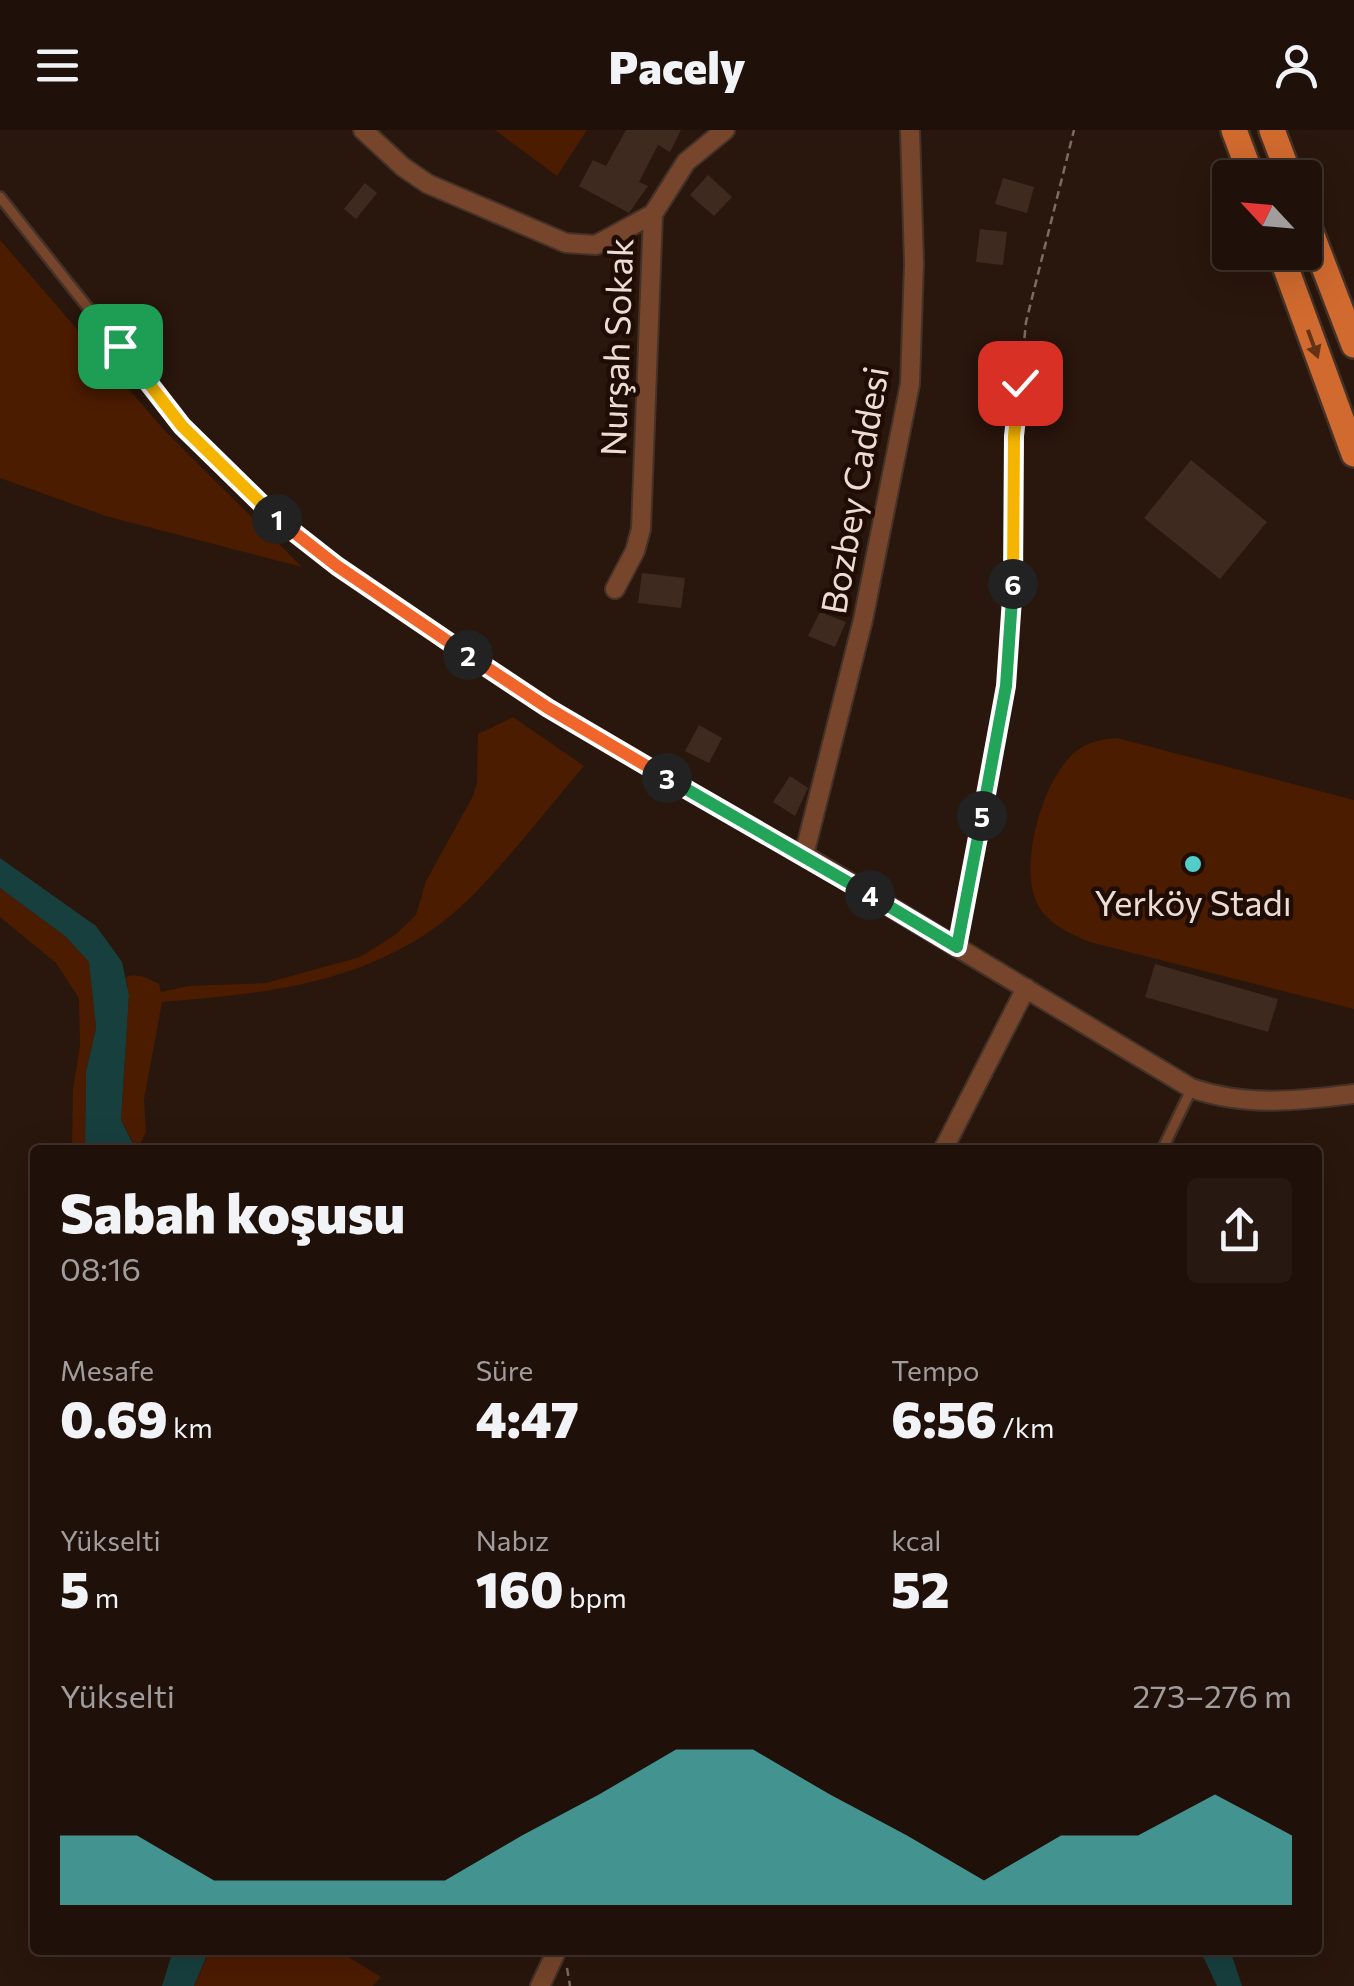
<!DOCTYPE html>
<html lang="tr">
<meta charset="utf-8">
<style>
body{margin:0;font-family:Commissioner,sans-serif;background:#271912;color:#f1f3f6;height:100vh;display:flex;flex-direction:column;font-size:38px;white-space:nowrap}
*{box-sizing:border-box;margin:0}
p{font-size:32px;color:#a19d9c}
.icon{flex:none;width:55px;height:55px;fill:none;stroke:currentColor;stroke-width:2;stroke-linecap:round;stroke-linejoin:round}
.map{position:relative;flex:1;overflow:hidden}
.panel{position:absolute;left:30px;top:1015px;width:1292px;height:810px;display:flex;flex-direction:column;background:#1f1009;border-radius:10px;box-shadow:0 10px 40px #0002,0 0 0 2px #3c302a}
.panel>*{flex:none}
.needle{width:65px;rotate:296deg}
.fabs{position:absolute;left:1212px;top:30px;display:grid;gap:20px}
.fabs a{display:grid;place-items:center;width:110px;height:110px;border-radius:10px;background:#1f1009;box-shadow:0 10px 40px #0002,0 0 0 2px #3c302a;font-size:50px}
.pin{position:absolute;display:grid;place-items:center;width:85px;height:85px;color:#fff;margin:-42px;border-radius:20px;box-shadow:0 5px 15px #0006}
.km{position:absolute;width:50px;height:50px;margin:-25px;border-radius:50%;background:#222;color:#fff;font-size:28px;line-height:50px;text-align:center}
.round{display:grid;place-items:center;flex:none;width:105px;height:105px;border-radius:10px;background:#271912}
.summary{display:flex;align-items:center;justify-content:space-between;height:170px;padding:0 30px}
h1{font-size:55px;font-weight:800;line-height:75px}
.figures{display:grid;grid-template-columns:repeat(3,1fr);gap:15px;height:170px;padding:10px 30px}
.figures div{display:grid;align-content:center}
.figures b{font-size:50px;font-weight:800}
.figures small{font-size:28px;font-weight:400}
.figures p{font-size:28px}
.chart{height:280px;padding:20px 30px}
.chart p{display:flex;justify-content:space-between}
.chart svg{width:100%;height:180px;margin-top:10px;fill:#53cdca;opacity:.7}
header{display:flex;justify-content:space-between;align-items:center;height:130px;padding:0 30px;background:#1f1009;font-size:45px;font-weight:800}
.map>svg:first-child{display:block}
.green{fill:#4c1c00}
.water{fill:#173f3e}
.building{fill:#3f2a20}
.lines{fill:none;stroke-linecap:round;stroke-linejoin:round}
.lane-casing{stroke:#443228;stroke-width:14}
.street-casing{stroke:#443228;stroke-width:22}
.primary-casing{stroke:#443228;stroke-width:30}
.path{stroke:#7c6b62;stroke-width:2.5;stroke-dasharray:8 5;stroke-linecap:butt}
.lane{stroke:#76452b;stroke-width:9}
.street{stroke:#76452b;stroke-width:18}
.primary{stroke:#d06a2f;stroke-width:25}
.oneway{fill:#663215}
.split-1-casing{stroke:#fff;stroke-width:20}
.split-2-casing{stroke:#fff;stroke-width:20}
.split-3-casing{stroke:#fff;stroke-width:20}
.split-4-casing{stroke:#fff;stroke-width:20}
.split-5-casing{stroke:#fff;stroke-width:20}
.split-6-casing{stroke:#fff;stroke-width:20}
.split-7-casing{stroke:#fff;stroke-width:20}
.split-1{stroke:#f5b400;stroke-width:12}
.split-2{stroke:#f0652b;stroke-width:12}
.split-3{stroke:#f0652b;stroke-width:12}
.split-4{stroke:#22a559;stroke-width:12}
.split-5{stroke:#22a559;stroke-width:12}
.split-6{stroke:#22a559;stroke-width:12}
.split-7{stroke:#f5b400;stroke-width:12}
.poi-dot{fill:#53cdca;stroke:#1f0d04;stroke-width:4}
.labels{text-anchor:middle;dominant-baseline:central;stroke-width:9;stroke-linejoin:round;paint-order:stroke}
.street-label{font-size:35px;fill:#ebddd6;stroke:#1f0d04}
.poi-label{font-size:35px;fill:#ebddd6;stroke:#1f0d04}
</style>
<header><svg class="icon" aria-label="menu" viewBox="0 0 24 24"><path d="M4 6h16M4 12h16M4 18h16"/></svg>Pacely<svg class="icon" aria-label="person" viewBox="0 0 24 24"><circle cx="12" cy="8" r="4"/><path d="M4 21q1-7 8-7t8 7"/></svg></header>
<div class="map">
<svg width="1354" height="1856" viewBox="0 0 1354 1856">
<rect width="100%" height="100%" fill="#29160c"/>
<g class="green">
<path d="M495,0H587L557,46Z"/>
<path d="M0,110L165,301L302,437L106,386L0,348Z"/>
<path d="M513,587L584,636C548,678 513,724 474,764C389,851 277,863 162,872L144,970L146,1002L137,1020L121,990L129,865L126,847C139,843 147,848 159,854L161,862L188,856L266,853L360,827L395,805L416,785L426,751L473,666L477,653L478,604Z"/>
<path d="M1117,608L1354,670V879L1090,812C1071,804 1051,796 1039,777C1016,739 1043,644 1079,619C1091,611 1104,609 1117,608Z"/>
<path d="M0,758L65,806L89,832L96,898L86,942L85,1020H76L72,1015L73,959L80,916L79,868L56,833L0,787Z"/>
<path d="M210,1820H346L350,1828L381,1847L373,1856H194Z"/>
</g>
<g class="water">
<path d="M0,728L96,796L122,832L129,865L121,990L136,1020H85L86,942L96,898L89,832L65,806L0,758Z"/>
<path d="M173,1820H209L194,1856H162Z"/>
<path d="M1200,1820H1230L1242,1856H1217Z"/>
</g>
<g class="building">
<path d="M626,0H681L670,22L658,15L639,52L648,56L629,83L579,56L593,30L606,36Z"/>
<path d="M708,45L732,67L714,86L690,65Z"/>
<path d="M1003,48L1034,57L1027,83L995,74Z"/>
<path d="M365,53L377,63L356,89L344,79Z"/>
<path d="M980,99L1007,102L1003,135L976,132Z"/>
<path d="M1191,330L1267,392L1220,449L1144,388Z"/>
<path d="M642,443L685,448L681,478L638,473Z"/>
<path d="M820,482L846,492L835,517L808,506Z"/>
<path d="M699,595L722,608L709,633L685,621Z"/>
<path d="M790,646L808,658L795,686L773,672Z"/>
<path d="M1155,834L1278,869L1268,902L1145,867Z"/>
</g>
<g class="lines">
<defs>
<g id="lane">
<path d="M0,67L182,296L291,402L548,579L804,725"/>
<path d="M1162,1020L1191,960"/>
</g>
<g id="street">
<path d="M363,0L403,37L428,54L566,113L596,115L653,84"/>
<path d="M910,0L914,133L910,254L863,490L804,725L1191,958C1246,977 1298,971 1354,964"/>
<path d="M615,459L635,421L641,399L653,84L686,32L725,0"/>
<path d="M943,1020L1026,858"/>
<path d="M540,1856L557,1820"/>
</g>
<g id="primary">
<path d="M1234,0L1252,48"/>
<path d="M1272,0L1290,48"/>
<path d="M1305,87L1354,215"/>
<path d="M1280,122L1354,324"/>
</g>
</defs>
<use href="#lane" class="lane-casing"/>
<use href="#street" class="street-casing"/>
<use href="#primary" class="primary-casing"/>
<g class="path">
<path d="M960,801L1012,507L1015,306L1026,192L1074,0"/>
<path d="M567,1838L570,1856"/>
</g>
<use href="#lane" class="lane"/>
<use href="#street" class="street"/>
<use href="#primary" class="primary"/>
</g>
<defs><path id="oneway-solid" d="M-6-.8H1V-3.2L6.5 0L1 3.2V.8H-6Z" transform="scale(2.5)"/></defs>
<use class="oneway" href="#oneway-solid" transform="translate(1313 214) rotate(70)"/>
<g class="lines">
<defs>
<path id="split-1" d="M120,216L182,296L277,389"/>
<path id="split-2" d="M277,389L337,436L468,525"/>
<path id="split-3" d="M468,525L548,578L667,648"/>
<path id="split-4" d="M667,648L870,765"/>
<path id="split-5" d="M870,765L957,817L982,686"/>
<path id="split-6" d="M982,686L1006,556L1013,454"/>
<path id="split-7" d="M1013,454L1014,306L1020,253"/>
</defs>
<use href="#split-1" class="split-1-casing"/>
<use href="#split-2" class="split-2-casing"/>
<use href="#split-3" class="split-3-casing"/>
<use href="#split-4" class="split-4-casing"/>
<use href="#split-5" class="split-5-casing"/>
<use href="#split-6" class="split-6-casing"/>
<use href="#split-7" class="split-7-casing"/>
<use href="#split-1" class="split-1"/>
<use href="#split-2" class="split-2"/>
<use href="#split-3" class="split-3"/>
<use href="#split-4" class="split-4"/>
<use href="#split-5" class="split-5"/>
<use href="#split-6" class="split-6"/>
<use href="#split-7" class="split-7"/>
</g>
<circle class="poi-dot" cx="1193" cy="734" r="10"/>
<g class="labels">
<g class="street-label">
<text transform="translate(615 217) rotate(-88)">Nurşah Sokak</text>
<text transform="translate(853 360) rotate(-80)">Bozbey Caddesi</text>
</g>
<g class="poi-label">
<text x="1193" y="771">Yerköy Stadı</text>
</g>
</g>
</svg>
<div class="fabs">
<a><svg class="needle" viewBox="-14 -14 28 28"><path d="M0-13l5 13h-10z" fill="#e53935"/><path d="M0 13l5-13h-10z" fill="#a19d9c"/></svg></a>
</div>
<div class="pin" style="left:120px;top:216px;background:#1e9e55"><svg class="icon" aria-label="arrive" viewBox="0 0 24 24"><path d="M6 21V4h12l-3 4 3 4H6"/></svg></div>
<div class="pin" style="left:1020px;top:253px;background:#d93025"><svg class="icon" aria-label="check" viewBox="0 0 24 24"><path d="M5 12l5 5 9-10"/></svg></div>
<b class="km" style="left:277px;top:389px">1</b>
<b class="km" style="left:468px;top:525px">2</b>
<b class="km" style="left:667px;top:648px">3</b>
<b class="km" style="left:870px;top:765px">4</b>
<b class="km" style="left:982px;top:686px">5</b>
<b class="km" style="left:1013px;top:454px">6</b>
<section class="panel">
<div class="summary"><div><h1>Sabah koşusu</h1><p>08:16</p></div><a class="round"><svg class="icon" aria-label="share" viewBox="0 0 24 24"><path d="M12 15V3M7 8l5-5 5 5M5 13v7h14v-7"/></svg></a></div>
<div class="figures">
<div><p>Mesafe</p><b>0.69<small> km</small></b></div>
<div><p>Süre</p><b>4:47</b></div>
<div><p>Tempo</p><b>6:56<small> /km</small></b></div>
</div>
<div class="figures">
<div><p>Yükselti</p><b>5<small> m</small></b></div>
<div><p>Nabız</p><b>160<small> bpm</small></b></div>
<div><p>kcal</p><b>52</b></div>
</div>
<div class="chart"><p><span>Yükselti</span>273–276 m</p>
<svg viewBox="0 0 160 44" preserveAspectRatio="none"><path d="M0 44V27L10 27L20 38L30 38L40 38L50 38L60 27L70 17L80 6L90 6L100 17L110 27L120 38L130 27L140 27L150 17L160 27V44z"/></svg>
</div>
</section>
</div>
